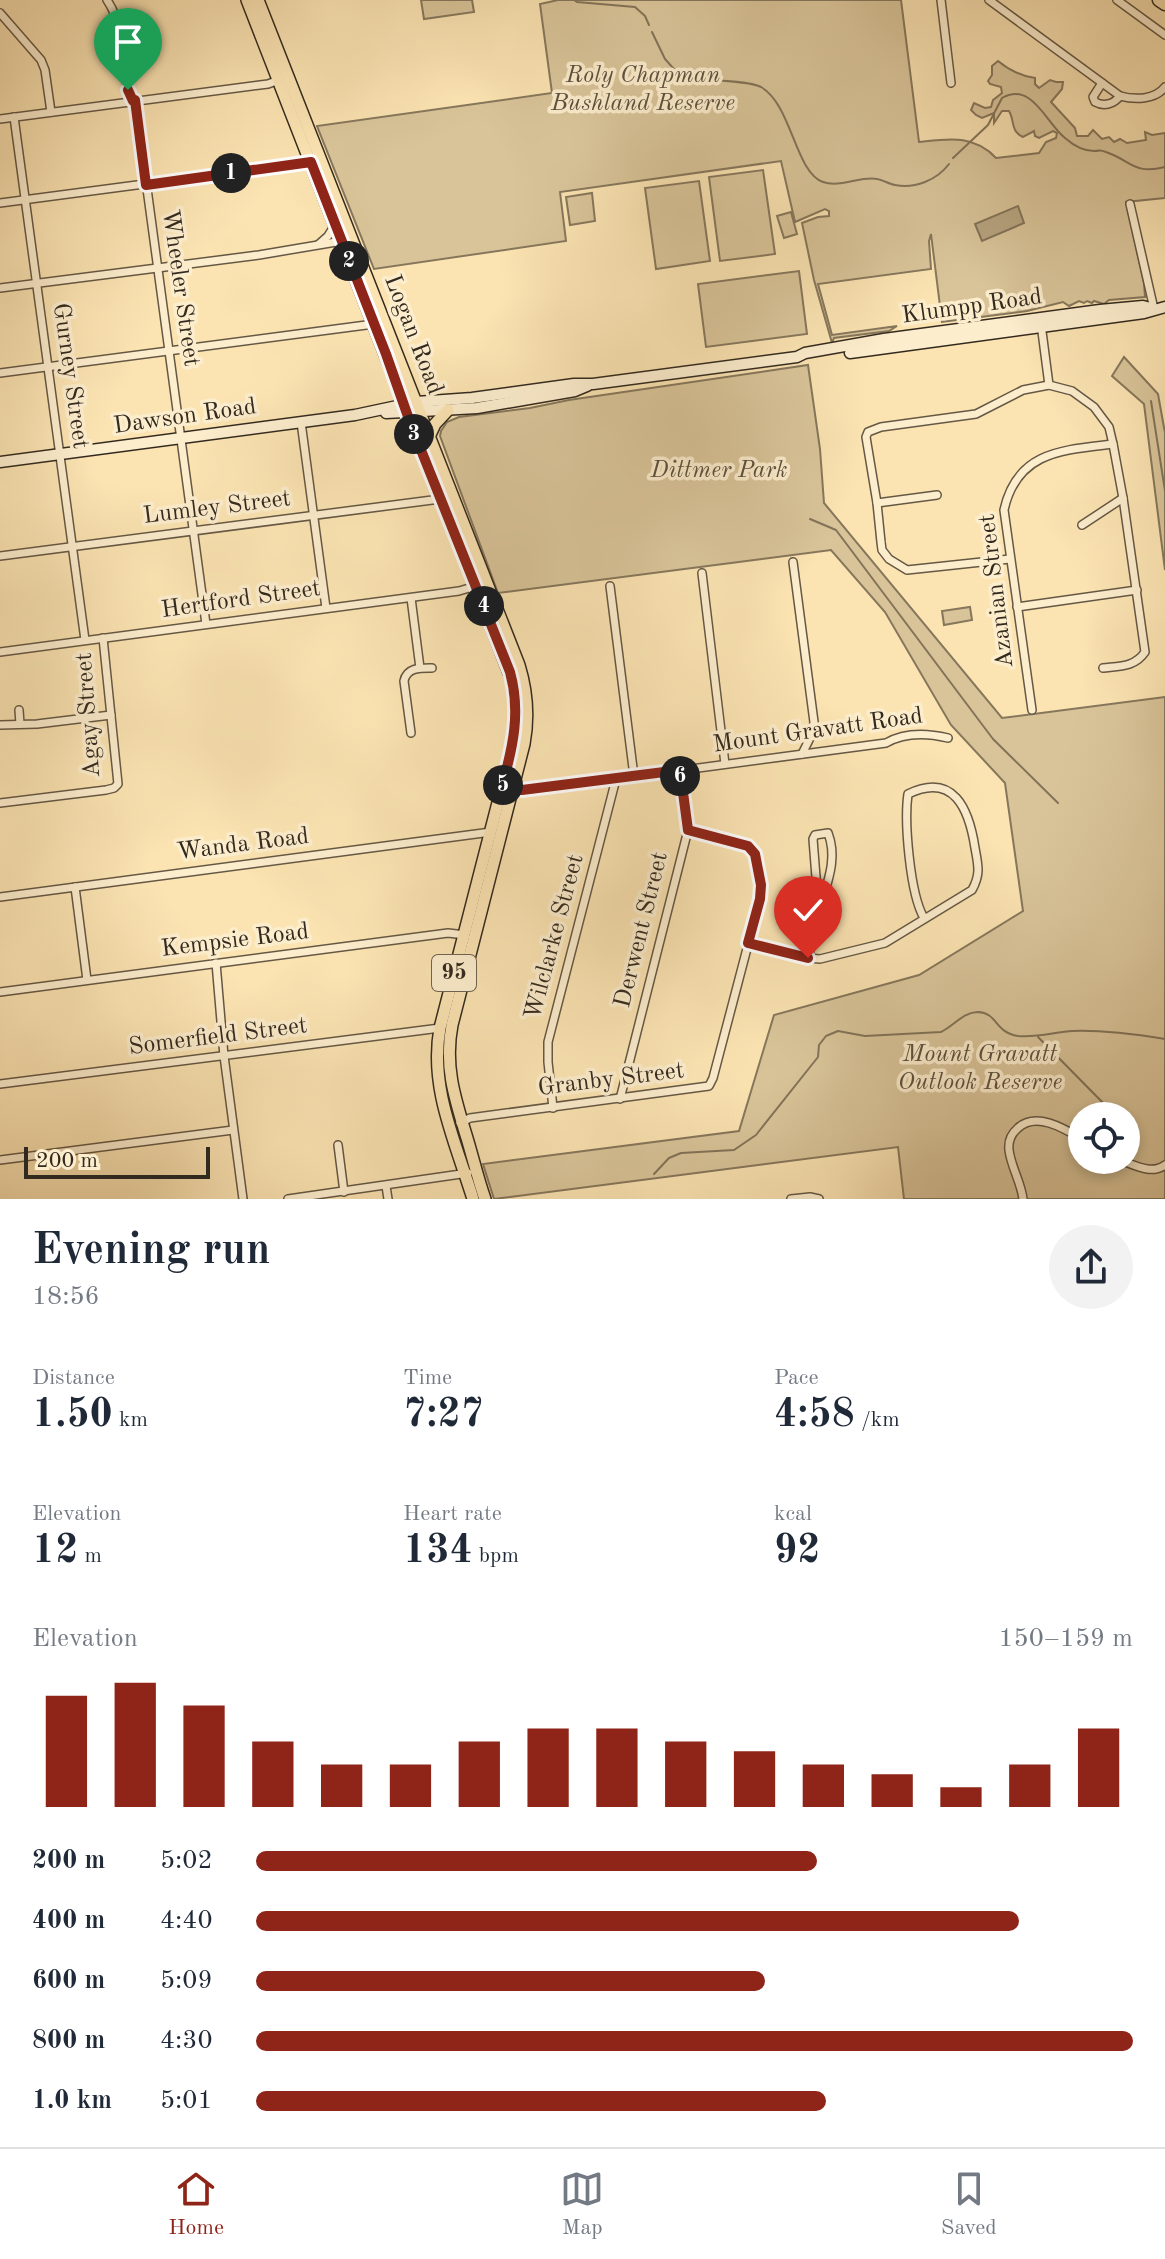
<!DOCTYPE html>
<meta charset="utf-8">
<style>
body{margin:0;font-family:"Old Standard TT",serif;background:#f2f2f3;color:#1f2937;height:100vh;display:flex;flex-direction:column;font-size:30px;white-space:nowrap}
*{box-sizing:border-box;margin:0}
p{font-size:26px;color:#747a83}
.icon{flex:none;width:44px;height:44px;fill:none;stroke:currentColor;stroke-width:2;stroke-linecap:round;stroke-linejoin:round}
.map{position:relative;height:1199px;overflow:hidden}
.details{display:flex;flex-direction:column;background:#fff;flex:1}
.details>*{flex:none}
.fabs{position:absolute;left:1068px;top:1102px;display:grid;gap:16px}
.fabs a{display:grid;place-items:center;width:72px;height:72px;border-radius:50%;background:#fff;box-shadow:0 4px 12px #0003;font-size:40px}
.scale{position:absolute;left:24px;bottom:20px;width:186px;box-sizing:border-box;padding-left:8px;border:4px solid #332a1f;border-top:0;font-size:22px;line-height:28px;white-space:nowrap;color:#332a1f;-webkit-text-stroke:6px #fcedcd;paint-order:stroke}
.pin{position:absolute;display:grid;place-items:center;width:68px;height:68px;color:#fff;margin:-82px -34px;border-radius:50% 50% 50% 0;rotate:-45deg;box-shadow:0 0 8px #0007}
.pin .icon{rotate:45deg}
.km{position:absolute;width:40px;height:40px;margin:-20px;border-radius:50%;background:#222;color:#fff;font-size:22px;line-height:40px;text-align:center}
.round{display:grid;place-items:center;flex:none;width:84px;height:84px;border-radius:42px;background:#f2f2f3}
.headline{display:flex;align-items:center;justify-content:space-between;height:136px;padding:0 32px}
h1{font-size:44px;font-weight:700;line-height:60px}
.figures{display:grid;grid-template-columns:repeat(3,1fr);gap:12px;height:136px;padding:8px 32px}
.figures div{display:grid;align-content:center}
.figures b{font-size:40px;font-weight:700}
.figures small{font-size:22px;font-weight:400}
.figures p{font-size:22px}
.chart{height:224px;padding:16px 32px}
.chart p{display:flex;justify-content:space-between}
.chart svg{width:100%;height:144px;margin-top:8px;stroke:#8f2418;stroke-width:6}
ul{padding:0 32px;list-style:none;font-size:26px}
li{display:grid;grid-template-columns:128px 96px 1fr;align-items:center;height:60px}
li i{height:20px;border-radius:10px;background:#8f2418}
.tabs{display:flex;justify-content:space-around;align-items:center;height:112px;border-top:2px solid #e0e1e3;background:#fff;font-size:22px;color:#747a83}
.tabs a{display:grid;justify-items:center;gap:4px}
.tabs .active{color:#8f2418}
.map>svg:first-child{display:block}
.green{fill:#d9c499;stroke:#86775c;stroke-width:2;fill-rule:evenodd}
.water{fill:#b7a480;stroke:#827359;stroke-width:2}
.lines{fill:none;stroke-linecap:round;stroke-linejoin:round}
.stream{stroke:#827359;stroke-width:2}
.street-casing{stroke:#655844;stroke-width:10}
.secondary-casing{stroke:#332a1f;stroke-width:13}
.primary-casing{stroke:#332a1f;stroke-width:14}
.highway-casing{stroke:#332a1f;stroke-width:15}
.street{stroke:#fcedcd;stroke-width:7}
.secondary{stroke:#fcedcd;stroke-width:10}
.primary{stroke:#fbe3b2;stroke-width:11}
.highway{stroke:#fbe3b2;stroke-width:12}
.route-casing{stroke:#fff;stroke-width:16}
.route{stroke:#8f2418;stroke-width:10}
.labels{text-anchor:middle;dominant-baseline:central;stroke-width:7;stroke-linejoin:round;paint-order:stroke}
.shield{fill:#fcedcd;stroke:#6f6453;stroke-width:2}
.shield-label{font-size:22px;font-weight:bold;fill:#332a1f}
.park-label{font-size:24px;font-style:italic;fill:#5c503e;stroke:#fcedcd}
.street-label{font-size:24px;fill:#332a1f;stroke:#fcedcd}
</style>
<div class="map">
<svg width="1165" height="1199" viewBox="0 0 1165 1199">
<rect width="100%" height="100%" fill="#fbe3b2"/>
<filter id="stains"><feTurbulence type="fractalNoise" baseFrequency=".0025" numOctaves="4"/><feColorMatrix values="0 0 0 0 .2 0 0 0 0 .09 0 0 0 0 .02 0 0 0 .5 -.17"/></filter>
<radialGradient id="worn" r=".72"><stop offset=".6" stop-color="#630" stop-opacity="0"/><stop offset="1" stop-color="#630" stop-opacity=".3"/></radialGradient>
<g class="green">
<path d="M421,0H472L474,12L424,19Z"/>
<path d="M558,0H901L919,142C948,139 974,134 996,158L1039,153L1046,142L1056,138L1057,133L1053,131L1039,138L1035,136L1034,131L1023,137C1010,131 1015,121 1009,111H1002L994,123V113L982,118L976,115L971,110L974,103L985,108L991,107L993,100L1002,93L1001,87L990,84L988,81L992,75V66L998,61C1009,70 1020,76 1035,78V84L1039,88L1050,80L1056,82H1063L1062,89L1051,102L1075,128L1077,136H1088L1093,130L1102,139L1109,137L1114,142L1120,139L1127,143L1146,140L1145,132L1152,135L1165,133V198L1126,202L1144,283L1145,297L1109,300L1104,304L1094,301L1092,303L1087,301L1084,303L1079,301L1069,306L1063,302L1027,311L942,322L931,234L929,241L931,269L818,284L832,335L897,326L889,331L834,338L832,343L814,280L802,223L818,217L829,216V211L825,209L795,222L781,161L560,192L566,241L374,269L317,126L552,93L540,4Z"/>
<path d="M763,170L775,254L720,261L709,177Z"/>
<path d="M699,181L710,261L656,269L645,188Z"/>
<path d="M592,193L595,221L570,225L566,197Z"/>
<path d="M791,212L797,234L784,238L777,216Z"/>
<path d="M799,271L807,334L706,347L698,284Z"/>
<path d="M1124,357L1158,394L1165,433V570L1144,404L1112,376Z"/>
<path d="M808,365L820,449L824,503L1002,718L1165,697V1199H904L898,1147L494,1199L483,1164L739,1131L774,1015L919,975L1023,911L1005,783L951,725L885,612L831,550L498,593L440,436L441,431L447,422L459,417L530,408L569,400ZM1082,1116H1126V1160H1082Z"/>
<path d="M970,607L972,620L944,625L942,611Z"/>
</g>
<path class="water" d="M1018,206L1024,223L982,241L975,224Z"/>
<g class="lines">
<g class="stream">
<path d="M574,0L577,2L635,7L645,16L649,25"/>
<path d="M652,32L665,59L682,78C699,80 748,80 761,87C792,105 795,172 823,182C840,188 860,176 877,179C883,180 889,184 895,185C915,189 937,180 949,164"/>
<path d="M953,158L988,125L1002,98C1032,81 1046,123 1065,138C1073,145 1083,151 1094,151C1102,151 1098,149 1106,152C1132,161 1134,175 1165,167"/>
<path d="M1151,401L1165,491"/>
<path d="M810,519L836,530L993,739L1058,803"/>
<path d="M1038,1037L1116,1116"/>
<path d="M1126,1126L1138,1138"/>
<path d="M654,1174L669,1158L681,1153L734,1150L756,1135L818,1057L819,1045L826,1036L838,1031L865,1036L941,1032C954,1026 963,1012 978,1012C998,1013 994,1032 1018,1036C1037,1038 1055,1032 1073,1031C1104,1030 1134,1034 1165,1039"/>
</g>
<defs>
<g id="street">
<path d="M107,0C128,31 117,69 133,101"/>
<path d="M941,0L951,83"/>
<path d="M989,0L1120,96C1135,100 1155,100 1165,87"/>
<path d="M1117,0L1165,35"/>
<path d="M0,13L41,60L45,70L51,112"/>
<path d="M1102,83L1093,97L1095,102C1104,107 1114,104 1120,96"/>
<path d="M135,100L206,624"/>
<path d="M14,117L85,640"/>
<path d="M0,119L268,84L279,80"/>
<path d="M0,203L311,162"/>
<path d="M1130,204L1154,309"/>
<path d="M319,244L328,236L335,225"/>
<path d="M0,288L259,255L342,241"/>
<path d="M1041,324L1049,385"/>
<path d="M0,373L374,324"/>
<path d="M301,422L326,608"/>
<path d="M877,503L937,495"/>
<path d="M1082,525L1123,498"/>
<path d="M0,556L440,499"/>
<path d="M1010,559L907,570L889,559L882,550L881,542L877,503L866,437L868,432L881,427L976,414L1023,390L1049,385L1072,391L1094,407L1109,427L1113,444L1123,498L1145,652C1135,667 1120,666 1103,668"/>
<path d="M793,562L814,722L812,734L802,754"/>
<path d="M702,573L725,764"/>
<path d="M610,586L634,776"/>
<path d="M411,598L420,668"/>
<path d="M1017,607L1137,590"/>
<path d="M0,652L459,591L476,586"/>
<path d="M19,710L20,724"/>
<path d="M1032,710L1004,510C1017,451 1063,450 1113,444"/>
<path d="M0,725L37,724L111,715"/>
<path d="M411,733L404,681C407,667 421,668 432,668"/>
<path d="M509,787L526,789L616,779L886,743C905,732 927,733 948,738"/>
<path d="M0,803L106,790L114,788L118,784L103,638"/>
<path d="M75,887L87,980"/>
<path d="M0,897L491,832"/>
<path d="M748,943L808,958L820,959L885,943L972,890C981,874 978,865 975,848C969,809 954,772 908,794C904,822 910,894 924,918"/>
<path d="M808,958C812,942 816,925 820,908C827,883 838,859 828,833L815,835L813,839L817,890L821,903"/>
<path d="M216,963L224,1056L243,1199"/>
<path d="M0,992L448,933L465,935"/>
<path d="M0,1084L440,1028"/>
<path d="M620,1099L688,830L680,770"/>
<path d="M553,1108L548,1062V1042L616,779"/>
<path d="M460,1123L470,1118L709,1086L713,1078L760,899C761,882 761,858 748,846L688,830"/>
<path d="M338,1145L344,1192"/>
<path d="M0,1160L233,1130"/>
<path d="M1120,1160C1135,1165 1151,1175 1165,1165"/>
<path d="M386,1186L388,1199"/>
<path d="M288,1199L468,1173"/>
<path d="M791,1199L810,1197L819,1199"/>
<path d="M1023,1199C1021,1182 1011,1167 1009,1150C1008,1141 1011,1134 1018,1128C1036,1111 1065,1129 1082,1139"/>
</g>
<g id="secondary">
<path d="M850,353L1144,313L1165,307"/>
<path d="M386,413L477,408L575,391L587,386"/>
<path d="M0,462L355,415L416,402L472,398L574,384H593L797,357L805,353L884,339L1100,310L1143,306L1154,309"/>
</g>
<g id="primary">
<path d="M247,0L513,683L516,714L512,748L440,1028C429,1088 456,1143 473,1199"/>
<path d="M258,0L519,665C527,691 529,717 524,744L452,1025C444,1066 455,1099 467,1138C473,1158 478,1179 485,1199"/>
<path d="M429,437L435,424L448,410"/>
</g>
<path id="highway" d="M1159,0L1165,4"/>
</defs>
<use href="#street" class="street-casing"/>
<use href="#secondary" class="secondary-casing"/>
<use href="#primary" class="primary-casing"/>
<use href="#highway" class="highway-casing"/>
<use href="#street" class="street"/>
<use href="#secondary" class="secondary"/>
<use href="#primary" class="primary"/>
<use href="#highway" class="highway"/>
</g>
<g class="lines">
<defs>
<path id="route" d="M128,90L133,101L135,100L146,185L311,162L386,354L411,425L510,672C521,712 513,747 502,786L522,790L680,770L688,830L748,846L755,854L761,885L760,899L748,943L808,958"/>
</defs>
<use href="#route" class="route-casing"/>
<use href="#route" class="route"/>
</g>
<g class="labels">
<rect class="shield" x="432" y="955" width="44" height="36" rx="6"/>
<g class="shield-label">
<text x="454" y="973">95</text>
</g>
<g class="park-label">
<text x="643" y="76">Roly Chapman<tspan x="643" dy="28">Bushland Reserve</tspan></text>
<text x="719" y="471">Dittmer Park</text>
<text x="980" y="1055">Mount Gravatt<tspan x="980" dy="28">Outlook Reserve</tspan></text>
</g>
<g class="street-label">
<text transform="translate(180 288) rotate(82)">Wheeler Street</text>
<text transform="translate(972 307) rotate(-8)">Klumpp Road</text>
<text transform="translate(413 335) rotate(69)">Logan Road</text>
<text transform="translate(70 376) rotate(82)">Gurney Street</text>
<text transform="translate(185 417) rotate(-8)">Dawson Road</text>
<text transform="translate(217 508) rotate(-7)">Lumley Street</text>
<text transform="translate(997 591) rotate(-97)">Azanian Street</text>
<text transform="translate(241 600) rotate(-8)">Hertford Street</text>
<text transform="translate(89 715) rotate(-94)">Agay Street</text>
<text transform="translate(818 731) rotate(-8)">Mount Gravatt Road</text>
<text transform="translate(243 845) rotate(-7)">Wanda Road</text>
<text transform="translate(642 930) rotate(-76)">Derwent Street</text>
<text transform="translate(555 937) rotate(-75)">Wilclarke Street</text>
<text transform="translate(235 941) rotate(-7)">Kempsie Road</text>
<text transform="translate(218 1037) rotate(-7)">Somerfield Street</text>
<text transform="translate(611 1080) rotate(-7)">Granby Street</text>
</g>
</g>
<rect width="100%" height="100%" filter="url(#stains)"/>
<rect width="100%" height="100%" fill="url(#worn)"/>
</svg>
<div class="fabs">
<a><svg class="icon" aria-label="locate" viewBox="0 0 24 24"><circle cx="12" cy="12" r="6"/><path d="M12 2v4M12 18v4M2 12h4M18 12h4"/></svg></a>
</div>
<div class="scale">200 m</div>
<div class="pin" style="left:128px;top:90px;background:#1e9e55"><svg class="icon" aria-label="arrive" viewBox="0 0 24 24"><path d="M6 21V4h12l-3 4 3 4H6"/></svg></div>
<div class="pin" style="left:808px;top:958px;background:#d93025"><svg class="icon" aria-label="check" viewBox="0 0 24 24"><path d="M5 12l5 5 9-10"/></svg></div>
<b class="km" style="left:231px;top:173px">1</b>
<b class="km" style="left:349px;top:261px">2</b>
<b class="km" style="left:414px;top:434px">3</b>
<b class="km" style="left:484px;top:606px">4</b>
<b class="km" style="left:503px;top:785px">5</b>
<b class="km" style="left:680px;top:776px">6</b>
</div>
<section class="details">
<div class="headline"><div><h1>Evening run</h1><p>18:56</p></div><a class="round"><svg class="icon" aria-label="share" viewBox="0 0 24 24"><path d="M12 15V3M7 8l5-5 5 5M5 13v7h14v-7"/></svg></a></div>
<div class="figures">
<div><p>Distance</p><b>1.50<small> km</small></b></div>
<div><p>Time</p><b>7:27</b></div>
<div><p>Pace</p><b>4:58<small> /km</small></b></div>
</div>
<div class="figures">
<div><p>Elevation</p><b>12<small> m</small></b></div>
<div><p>Heart rate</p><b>134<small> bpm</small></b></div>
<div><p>kcal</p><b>92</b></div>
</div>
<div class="chart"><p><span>Elevation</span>150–159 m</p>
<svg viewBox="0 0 160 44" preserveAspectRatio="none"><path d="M5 44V10M15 44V6M25 44V13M35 44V24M45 44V31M55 44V31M65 44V24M75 44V20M85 44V20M95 44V24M105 44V27M115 44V31M125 44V34M135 44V38M145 44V31M155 44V20"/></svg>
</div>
<ul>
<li><b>200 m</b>5:02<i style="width:64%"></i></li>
<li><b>400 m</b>4:40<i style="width:87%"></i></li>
<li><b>600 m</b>5:09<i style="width:58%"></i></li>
<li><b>800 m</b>4:30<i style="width:100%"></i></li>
<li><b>1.0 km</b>5:01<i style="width:65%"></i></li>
</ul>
</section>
<nav class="tabs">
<a class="active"><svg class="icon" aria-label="home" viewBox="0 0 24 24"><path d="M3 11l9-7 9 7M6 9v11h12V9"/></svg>Home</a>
<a><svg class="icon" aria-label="map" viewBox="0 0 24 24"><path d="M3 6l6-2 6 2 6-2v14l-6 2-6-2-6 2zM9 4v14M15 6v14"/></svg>Map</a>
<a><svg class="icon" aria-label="saved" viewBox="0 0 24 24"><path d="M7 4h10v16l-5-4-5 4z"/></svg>Saved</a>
</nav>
